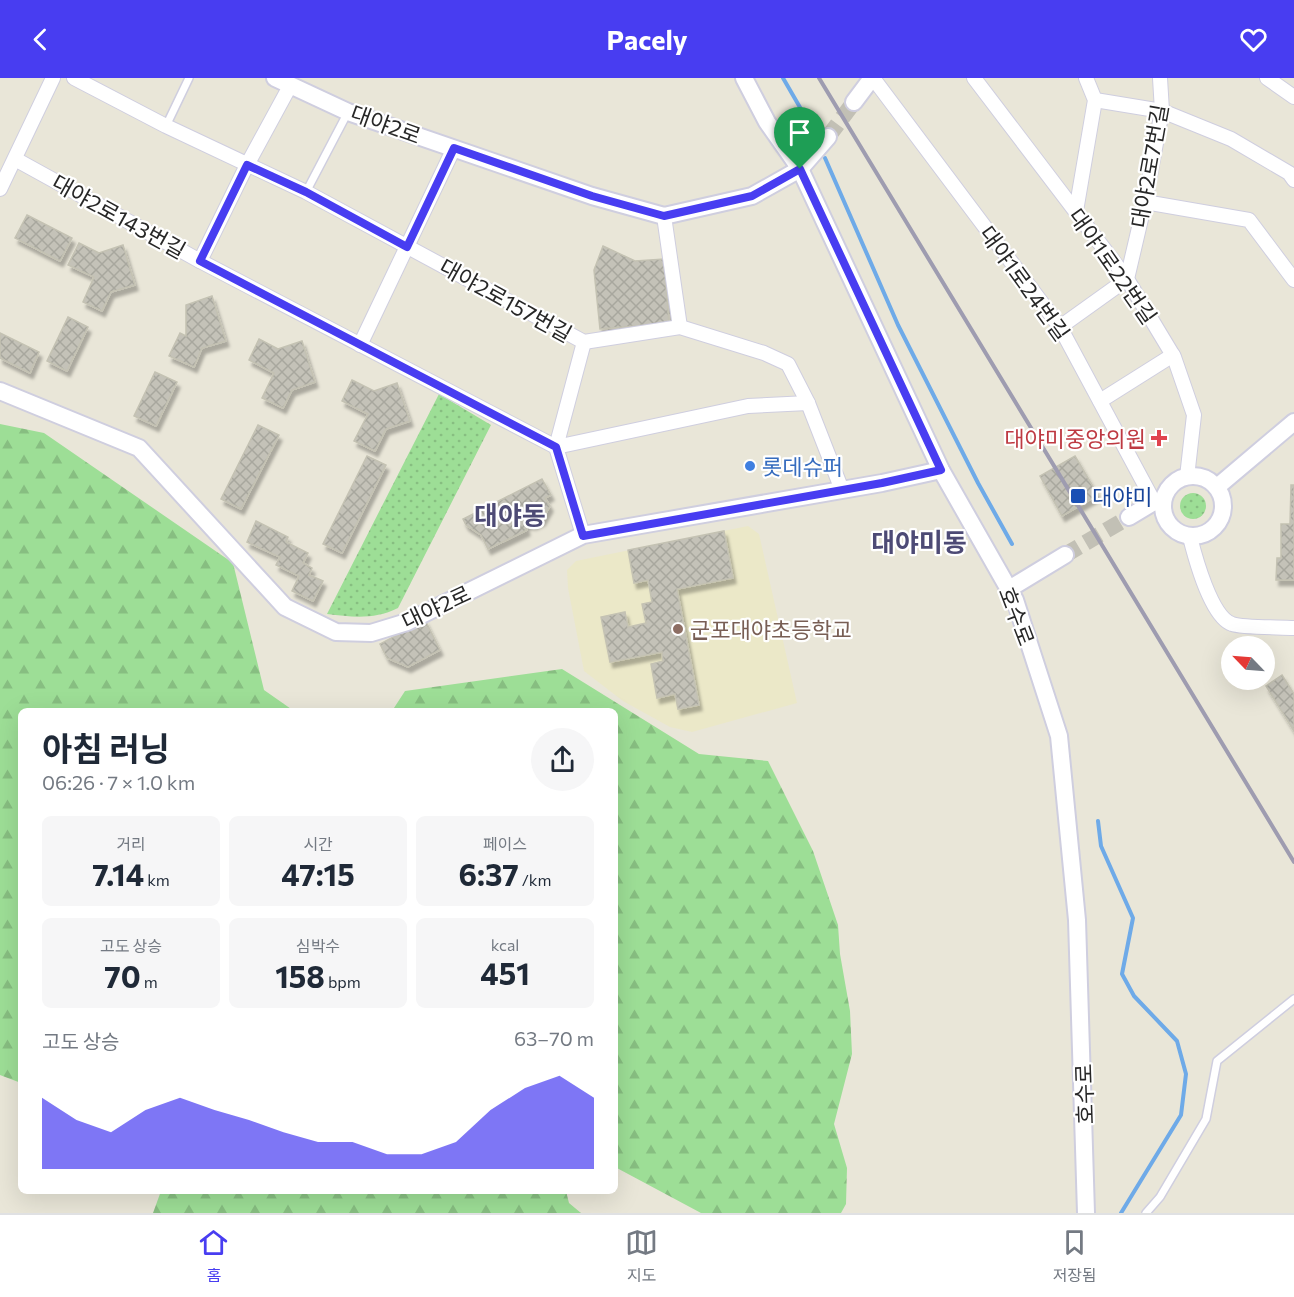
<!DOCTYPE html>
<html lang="ko">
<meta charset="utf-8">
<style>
body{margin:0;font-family:Commissioner,"Noto Sans KR",sans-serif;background:#f6f6f7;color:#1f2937;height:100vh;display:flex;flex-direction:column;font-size:22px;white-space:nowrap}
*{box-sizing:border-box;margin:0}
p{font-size:20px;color:#747a83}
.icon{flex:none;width:33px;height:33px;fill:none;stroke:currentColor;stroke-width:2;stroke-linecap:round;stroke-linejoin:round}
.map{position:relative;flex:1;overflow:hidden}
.side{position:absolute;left:18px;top:630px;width:600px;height:486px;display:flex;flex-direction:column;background:#fff;border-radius:9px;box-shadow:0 6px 24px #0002}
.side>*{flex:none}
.needle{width:39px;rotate:295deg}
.buttons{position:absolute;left:1221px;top:558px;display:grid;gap:12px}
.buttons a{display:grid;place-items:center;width:54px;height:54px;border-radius:50%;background:#fff;box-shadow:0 6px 24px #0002;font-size:30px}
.pin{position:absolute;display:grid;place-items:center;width:51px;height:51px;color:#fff;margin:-62px -26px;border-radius:50% 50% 50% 0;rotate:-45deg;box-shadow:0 0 6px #0007}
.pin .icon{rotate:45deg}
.round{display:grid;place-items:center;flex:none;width:63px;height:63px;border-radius:32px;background:#f6f6f7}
.head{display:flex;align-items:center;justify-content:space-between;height:102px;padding:0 24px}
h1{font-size:33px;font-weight:700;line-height:45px}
.metrics{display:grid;grid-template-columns:repeat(3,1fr);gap:9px;height:102px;padding:6px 24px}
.metrics div{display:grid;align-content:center;border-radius:9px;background:#f6f6f7;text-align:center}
.metrics b{font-size:30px;font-weight:700}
.metrics small{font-size:16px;font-weight:400}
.metrics p{font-size:16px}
.chart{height:168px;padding:12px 24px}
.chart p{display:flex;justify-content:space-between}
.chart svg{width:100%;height:108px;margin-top:6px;fill:#483df1;opacity:.7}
header{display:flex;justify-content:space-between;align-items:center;height:78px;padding:0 24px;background:#483df1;color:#fff;font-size:27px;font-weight:700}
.menu{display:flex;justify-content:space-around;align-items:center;height:84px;border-top:2px solid #e0e1e3;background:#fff;font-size:16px;color:#747a83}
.menu a{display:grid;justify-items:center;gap:3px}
.menu .selected{color:#483df1}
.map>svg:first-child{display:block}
.education{fill:#ebe8c8}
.grass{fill:url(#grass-dots)}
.forest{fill:url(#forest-firs)}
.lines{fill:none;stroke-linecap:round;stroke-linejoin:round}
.stream{stroke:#6eaae8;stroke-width:4}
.building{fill:url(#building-cross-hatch);stroke:#c4c2b3;stroke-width:1.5;filter:url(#shadow)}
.tertiary-tunnel{stroke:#c2c0b5;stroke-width:16;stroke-dasharray:16 8;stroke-linecap:butt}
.service-casing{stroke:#cfcedf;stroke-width:10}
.minor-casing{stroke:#cfcedf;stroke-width:16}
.tertiary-casing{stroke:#cfcedf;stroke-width:20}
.service{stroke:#fff;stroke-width:7}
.minor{stroke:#fff;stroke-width:14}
.tertiary{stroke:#fff;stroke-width:16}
.rail{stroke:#9e9cb0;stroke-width:4}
.route-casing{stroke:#fff;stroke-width:12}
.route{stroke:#483df1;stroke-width:8}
.health-dot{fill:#e0444e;stroke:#fff;stroke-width:2}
.shop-dot{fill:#3f7fe0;stroke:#fff;stroke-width:2}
.transit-dot{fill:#1a4fb4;stroke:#fff;stroke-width:2}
.education-dot{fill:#8d6e63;stroke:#fff;stroke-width:2}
.labels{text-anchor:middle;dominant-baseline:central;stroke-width:4.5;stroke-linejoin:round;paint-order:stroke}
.street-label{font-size:22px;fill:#272727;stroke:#fff}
.health-label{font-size:22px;fill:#be3a42;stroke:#fff;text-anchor:end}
.shop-label{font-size:22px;fill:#366cbe;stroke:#fff;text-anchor:start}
.transit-label{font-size:22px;fill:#164399;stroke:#fff;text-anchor:start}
.education-label{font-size:22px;fill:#785e54;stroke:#fff;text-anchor:start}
.quarter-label{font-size:26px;font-weight:bold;fill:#4d4a75;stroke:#fff}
</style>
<header><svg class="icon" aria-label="back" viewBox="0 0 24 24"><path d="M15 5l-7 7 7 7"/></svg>Pacely<svg class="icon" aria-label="heart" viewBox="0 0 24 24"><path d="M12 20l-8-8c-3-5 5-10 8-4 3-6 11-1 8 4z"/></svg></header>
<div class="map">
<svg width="1294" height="1135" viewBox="0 0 1294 1135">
<defs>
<pattern id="grass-dots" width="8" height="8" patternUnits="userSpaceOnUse" patternTransform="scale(1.5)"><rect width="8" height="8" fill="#9dde96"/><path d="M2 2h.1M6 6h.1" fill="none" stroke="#87be81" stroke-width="1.8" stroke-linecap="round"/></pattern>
<pattern id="forest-firs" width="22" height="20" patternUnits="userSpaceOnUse" patternTransform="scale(1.5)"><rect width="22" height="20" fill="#9dde96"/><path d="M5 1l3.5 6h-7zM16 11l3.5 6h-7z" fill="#87be81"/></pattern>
<pattern id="building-cross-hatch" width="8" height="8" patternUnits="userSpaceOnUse" patternTransform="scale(1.5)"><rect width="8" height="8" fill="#c4c2b8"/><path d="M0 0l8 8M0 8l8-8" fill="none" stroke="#a8a79e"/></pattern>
<filter id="shadow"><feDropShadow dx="3" dy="5.5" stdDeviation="1.5" flood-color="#0004"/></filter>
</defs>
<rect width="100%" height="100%" fill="#e9e6d8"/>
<path class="education" d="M748,448L759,456L797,625L692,654L670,649L623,623L584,593L568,510L567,492L576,483Z"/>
<g class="grass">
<path d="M439,316L491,347L398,530C374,542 352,539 327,536Z"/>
<circle cx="1193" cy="428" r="13"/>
</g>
<g class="forest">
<path d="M0,346L44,355L233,485L264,612L294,633H21V1005L0,997Z"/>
<path d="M562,591L699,676L768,683L813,773L838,847L840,876L850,933L852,976L834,1046L847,1090L846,1126L841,1135H701L615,1089V633H392L405,613Z"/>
<path d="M161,1113H566L569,1125L581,1135H153Z"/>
</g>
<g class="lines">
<g class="stream">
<path d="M783,0L816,57"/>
<path d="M825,80L898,247L978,405L1012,466"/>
<path d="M1098,743L1101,768L1133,840L1122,896L1134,918L1177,963L1186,996L1181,1037L1121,1135"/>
</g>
</g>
<g class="building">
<path d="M27,137L72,160L60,183L15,160Z"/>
<path d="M79,165L99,175L123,167L135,207L111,214L102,233L83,224L94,199L68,187Z"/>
<path d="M603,168L635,183L664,181L669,245L600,251L594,192Z"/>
<path d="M212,218L226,263L202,270L194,289L169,278L180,255L186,258V227Z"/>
<path d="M68,239L88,249L67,293L47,283Z"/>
<path d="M0,255L39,274L30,295L0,280Z"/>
<path d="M259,261L278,271L302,263L315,304L292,312L283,330L262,320L274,295L249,282Z"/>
<path d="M155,294L177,304L156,348L134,338Z"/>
<path d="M352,302L374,313L397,305L410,343L386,351L375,373L354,363L368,336L342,323Z"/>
<path d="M258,347L279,357L241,431L221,421Z"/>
<path d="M367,378L386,387L342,475L323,466Z"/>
<path d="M1075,378L1098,417L1062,438L1040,398Z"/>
<path d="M542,401L551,417L545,420L550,428L542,442L534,446H525L527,452L488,471L481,457L466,447L463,441Z"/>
<path d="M1291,407H1294V502H1276L1277,480H1281V446H1290Z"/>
<path d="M256,443L288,459L286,464L308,475L303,485L312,490L309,497L323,503L313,523L292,513L299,498L276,487L280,479L247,464Z"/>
<path d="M724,453L733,500L677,511L699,627L678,631L675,616L657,620L651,586L663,583L662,574L610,584L601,539L625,534L628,549L646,545L642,526L652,524L648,502L634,505L628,472Z"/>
<path d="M425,542L440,572L408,589L387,580L380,566Z"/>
<path d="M1282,597L1294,616V653L1266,608Z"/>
</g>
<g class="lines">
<g class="tertiary-tunnel">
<path d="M828,59L854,24"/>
<path d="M1065,477L1129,439"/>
</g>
<defs>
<g id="service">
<path d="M166,48L189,0"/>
<path d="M306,114L348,34"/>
<path d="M1146,1135L1160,1119L1206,1041L1217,983L1294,921"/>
</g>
<g id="minor">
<path d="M74,0L166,48L306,114L584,264L680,249L764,275L788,286L808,325L842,412"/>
<path d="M873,0L1060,249L1154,424"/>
<path d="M974,0L1127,201L1174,279L1194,337L1187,399"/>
<path d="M1267,0L1294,19"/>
<path d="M1095,22L1162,33L1231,61L1289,95L1294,102"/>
<path d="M15,81L200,183L556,369L583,457"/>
<path d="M0,111L53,0"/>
<path d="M1145,124L1249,142L1294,202"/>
<path d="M1076,133L1095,22L1086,0"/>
<path d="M664,138L680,249"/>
<path d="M200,183L247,87L290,8"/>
<path d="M1060,249L1127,201L1145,124L1162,33L1160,0"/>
<path d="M584,264L556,369L748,328L808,325"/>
<path d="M360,267L454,70"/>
<path d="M1100,323L1173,277"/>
<path d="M1190,459C1195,479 1211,539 1232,546C1243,550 1281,549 1294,550"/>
</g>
<g id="tertiary">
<path d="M275,0L348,34L592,118L664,138L752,118L800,91L828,59"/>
<path d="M744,0L767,44L800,91L941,392L1015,522L1059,658L1077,842L1086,1135"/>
<path d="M854,24L872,0"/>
<path d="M0,313L139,370L285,529L336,554L371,555L407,544L583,457L882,405L941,392"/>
<circle cx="1193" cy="428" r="30"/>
<path d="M1217,409L1294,344"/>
<path d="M1129,439L1154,424L1163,426"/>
<path d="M1009,511L1065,477"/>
</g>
</defs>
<use href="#service" class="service-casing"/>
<use href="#minor" class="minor-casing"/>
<use href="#tertiary" class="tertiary-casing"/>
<use href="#service" class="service"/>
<use href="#minor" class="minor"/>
<use href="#tertiary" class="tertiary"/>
<path class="rail" d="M819,0L1294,784"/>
</g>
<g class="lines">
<defs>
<path id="route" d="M454,70L592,118L664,138L752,118L800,91L941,392L882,405L583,458L556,369L200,183L247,87L306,114L407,169Z"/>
</defs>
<use href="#route" class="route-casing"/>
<use href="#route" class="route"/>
</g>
<path class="health-dot" d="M1156 351h6v6h6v6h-6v6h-6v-6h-6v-6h6z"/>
<circle class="shop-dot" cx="750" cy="388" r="6"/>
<rect class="transit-dot" x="1070" y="410" width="16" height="16" rx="3"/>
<circle class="education-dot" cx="678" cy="551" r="6"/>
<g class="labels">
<g class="street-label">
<text transform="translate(386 46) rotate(20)">대야2로</text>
<text transform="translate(1149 88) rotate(-80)">대야2로7번길</text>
<text transform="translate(119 138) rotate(29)">대야2로143번길</text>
<text transform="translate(1113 188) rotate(55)">대야1로22번길</text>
<text transform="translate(1025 205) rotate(54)">대야1로24번길</text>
<text transform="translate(506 222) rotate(29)">대야2로157번길</text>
<text transform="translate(436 529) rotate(-25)">대야2로</text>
<text transform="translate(1017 538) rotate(69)">호수로</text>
<text transform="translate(1084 1016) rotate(-92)">호수로</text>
</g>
<g class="health-label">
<text x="1146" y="360">대야미중앙의원</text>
</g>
<g class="shop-label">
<text x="762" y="388">롯데슈퍼</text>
</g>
<g class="transit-label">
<text x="1092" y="418">대야미</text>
</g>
<g class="education-label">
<text x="690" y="551">군포대야초등학교</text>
</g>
<g class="quarter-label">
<text x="510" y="436">대야동</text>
<text x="919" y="463">대야미동</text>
</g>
</g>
</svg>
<div class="buttons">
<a><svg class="needle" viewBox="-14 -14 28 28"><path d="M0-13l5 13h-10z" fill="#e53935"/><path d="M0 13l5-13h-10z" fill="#747a83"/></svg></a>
</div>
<div class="pin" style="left:800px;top:91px;background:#1e9e55"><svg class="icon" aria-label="arrive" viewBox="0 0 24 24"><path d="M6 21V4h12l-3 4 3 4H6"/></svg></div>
<section class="side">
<div class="head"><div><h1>아침 러닝</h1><p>06:26 · 7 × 1.0 km</p></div><a class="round"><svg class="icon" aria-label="share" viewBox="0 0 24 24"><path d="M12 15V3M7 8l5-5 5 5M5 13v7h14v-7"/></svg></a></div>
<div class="metrics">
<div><p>거리</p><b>7.14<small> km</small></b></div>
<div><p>시간</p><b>47:15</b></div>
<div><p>페이스</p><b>6:37<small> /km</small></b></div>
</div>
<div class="metrics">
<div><p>고도 상승</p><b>70<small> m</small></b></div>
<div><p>심박수</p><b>158<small> bpm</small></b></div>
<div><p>kcal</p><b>451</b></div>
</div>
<div class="chart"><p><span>고도 상승</span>63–70 m</p>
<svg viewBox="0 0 160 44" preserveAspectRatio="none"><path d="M0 44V15L10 24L20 29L30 20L40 15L50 20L60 24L70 29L80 33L90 33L100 38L110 38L120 33L130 20L140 11L150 6L160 15V44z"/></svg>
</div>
</section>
</div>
<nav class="menu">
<a class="selected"><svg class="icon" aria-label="home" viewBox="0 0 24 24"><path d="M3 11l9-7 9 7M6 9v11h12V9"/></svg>홈</a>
<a><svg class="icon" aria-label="map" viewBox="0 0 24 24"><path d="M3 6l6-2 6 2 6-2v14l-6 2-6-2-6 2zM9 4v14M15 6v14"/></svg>지도</a>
<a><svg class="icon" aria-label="saved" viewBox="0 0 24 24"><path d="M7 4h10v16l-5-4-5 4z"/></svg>저장됨</a>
</nav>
